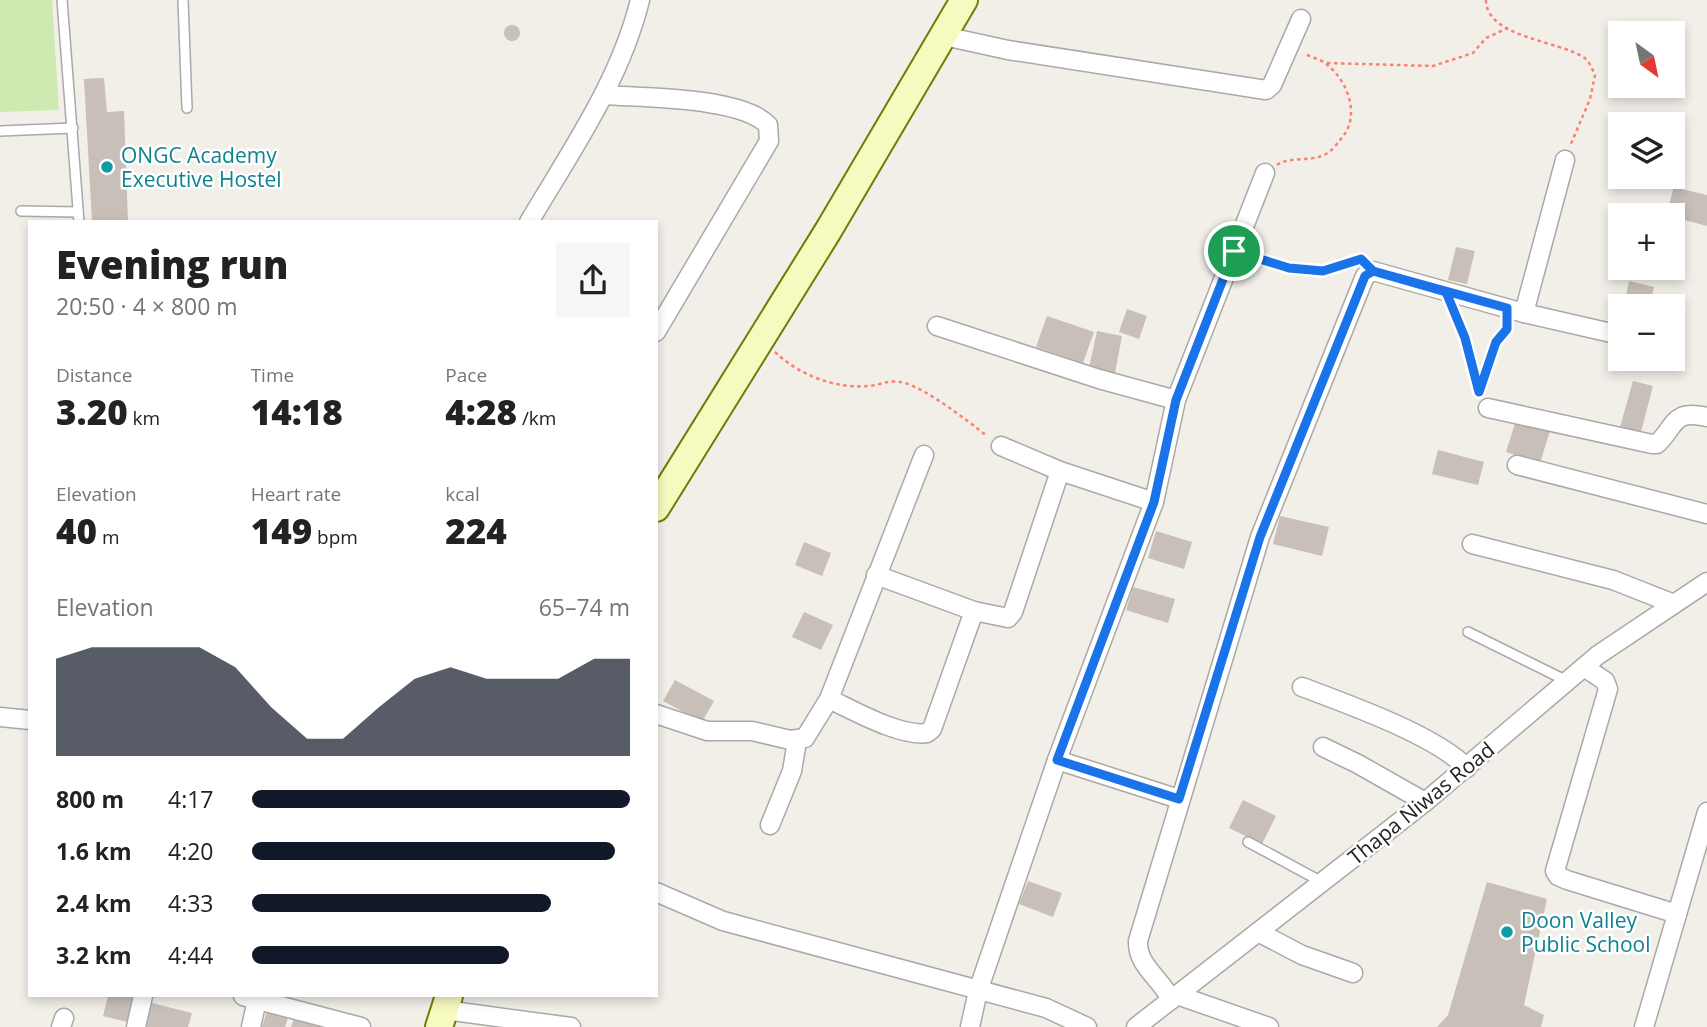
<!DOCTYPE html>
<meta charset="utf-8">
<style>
body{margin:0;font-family:"Open Sans",sans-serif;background:#f6f6f6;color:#222;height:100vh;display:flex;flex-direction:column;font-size:26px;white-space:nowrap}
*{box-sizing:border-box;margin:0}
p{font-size:23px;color:#767676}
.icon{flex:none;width:38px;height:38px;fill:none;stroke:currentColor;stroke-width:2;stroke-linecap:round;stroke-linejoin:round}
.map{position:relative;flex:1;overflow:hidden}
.details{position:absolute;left:28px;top:220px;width:630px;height:777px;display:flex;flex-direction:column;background:#fff;border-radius:0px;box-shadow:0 4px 10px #0003}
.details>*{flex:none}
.needle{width:46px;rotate:147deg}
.fabs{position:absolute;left:1608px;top:21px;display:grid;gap:14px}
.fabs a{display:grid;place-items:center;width:77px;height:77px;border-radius:0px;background:#fff;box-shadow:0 4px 10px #0003;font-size:35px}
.pin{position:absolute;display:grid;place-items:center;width:60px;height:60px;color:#fff;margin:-30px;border:4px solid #fff;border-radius:50%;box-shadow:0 2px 7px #0007}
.round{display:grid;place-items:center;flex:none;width:74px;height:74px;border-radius:0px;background:#f6f6f6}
.summary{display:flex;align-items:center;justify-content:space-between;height:119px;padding:0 28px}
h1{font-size:38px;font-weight:800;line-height:52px}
.metrics{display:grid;grid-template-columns:repeat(3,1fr);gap:10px;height:119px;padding:7px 28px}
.metrics div{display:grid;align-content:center}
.metrics b{font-size:35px;font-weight:800}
.metrics small{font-size:19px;font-weight:400}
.metrics p{font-size:19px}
.chart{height:196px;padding:14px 28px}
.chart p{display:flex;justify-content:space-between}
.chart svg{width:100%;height:126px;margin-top:7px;fill:#111827;opacity:.7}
ul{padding:0 28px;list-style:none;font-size:23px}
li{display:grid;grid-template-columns:112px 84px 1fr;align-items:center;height:52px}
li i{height:18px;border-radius:9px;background:#111827}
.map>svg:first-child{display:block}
.grass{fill:#cdebb0}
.building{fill:#c7bfb8}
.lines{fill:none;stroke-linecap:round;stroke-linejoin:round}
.lane-casing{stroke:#a9a9a9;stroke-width:12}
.street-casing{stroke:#a9a9a9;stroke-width:21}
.secondary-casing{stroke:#707d05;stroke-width:30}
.path{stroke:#fa8072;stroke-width:2.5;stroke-dasharray:3.5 3.5;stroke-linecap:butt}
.lane{stroke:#fff;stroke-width:9}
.street{stroke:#fff;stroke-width:18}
.secondary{stroke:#f7fabf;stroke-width:26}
.route-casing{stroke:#fff;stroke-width:14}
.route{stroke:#1a73e8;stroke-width:9}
.culture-dot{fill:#0f9aa8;stroke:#fff;stroke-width:2.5}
.labels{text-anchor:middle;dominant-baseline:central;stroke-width:5;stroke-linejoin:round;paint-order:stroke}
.culture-label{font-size:21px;fill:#0d838f;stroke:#fff;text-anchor:start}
.street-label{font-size:21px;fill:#222;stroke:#fff}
</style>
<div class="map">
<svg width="1707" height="1027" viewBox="0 0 1707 1027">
<rect width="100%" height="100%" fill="#f2efe9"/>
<path class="grass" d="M0,0H52L59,110L0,112Z"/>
<g class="building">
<circle cx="512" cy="33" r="8"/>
<path d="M104,78L107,112L124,111L128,222H92L84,79Z"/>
<path d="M1674,187L1707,195V226L1666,215Z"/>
<path d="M1456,247L1475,251L1467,284L1448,280Z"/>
<path d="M1629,281L1654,287L1650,306H1624Z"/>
<path d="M1127,309L1147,316L1139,339L1119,332Z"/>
<path d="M1047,316L1094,332L1083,363L1036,347Z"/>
<path d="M1097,331L1122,336L1115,373L1089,368Z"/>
<path d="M1633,381L1653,386L1641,432L1620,427Z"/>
<path d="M1516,420L1550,431L1540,463L1506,452Z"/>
<path d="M1438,450L1484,462L1478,485L1432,474Z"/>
<path d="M1280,516L1329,527L1322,556L1273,544Z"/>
<path d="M1156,531L1192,542L1184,569L1148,558Z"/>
<path d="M804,542L831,553L822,576L795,565Z"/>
<path d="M1133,587L1175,599L1168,623L1126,610Z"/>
<path d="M804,612L833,625L821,650L792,637Z"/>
<path d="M675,680L714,701L702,722L663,701Z"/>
<path d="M1243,800L1276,816L1262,844L1229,828Z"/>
<path d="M1028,881L1062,893L1053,917L1019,904Z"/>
<path d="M1487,882L1547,899L1524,1005L1544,1015L1541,1027H1437L1448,1015Z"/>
<path d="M108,996H133L127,1022L103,1016Z"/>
<path d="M152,1003L192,1013L188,1027H146Z"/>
<path d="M267,1011L288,1018L285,1027H262Z"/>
<path d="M294,1018L320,1026V1027H291Z"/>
</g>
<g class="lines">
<defs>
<g id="lane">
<path d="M62,0L79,222"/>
<path d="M183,0L187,108"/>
<path d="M0,131L73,128"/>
<path d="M21,211L78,212"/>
<path d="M1468,632L1567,681"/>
<path d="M1248,842L1322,882"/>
</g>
<g id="street">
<path d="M944,36L1008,50L1266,90L1272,85L1301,19"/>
<path d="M604,95C645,98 741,97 768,125L769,141L656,332"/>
<path d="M529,222C571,151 620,81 640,0"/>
<path d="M1524,313L1565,160"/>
<path d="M937,326L1099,379L1176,400"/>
<path d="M1488,408L1652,444H1657C1676,426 1672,409 1707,417"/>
<path d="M1001,446L1060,471L1154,502"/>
<path d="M1517,465L1707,514"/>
<path d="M1472,544L1613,580L1674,604"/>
<path d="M876,575L974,611L1008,618L1013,612L1060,471"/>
<path d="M1584,667L1605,681L1608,689L1555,871L1558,876L1567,880L1677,914"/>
<path d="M1302,687C1347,704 1435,735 1467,768"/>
<path d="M829,699C853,710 900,737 927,733L932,729L974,611"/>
<path d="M656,714L707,731H752L790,740L805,738L829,699L924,455"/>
<path d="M0,717L30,720"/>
<path d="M1323,747L1358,764L1425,802"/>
<path d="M1057,760L1179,799"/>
<path d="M770,825L792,771L797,741"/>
<path d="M656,892L723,921L1046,1008L1087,1027"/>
<path d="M1258,932L1302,955L1353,973"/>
<path d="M1177,995L1269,1027"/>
<path d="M243,996L361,1027"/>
<path d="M1171,1000C1161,978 1137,966 1138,941L1260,537L1365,276L1373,271L1524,313L1620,335"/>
<path d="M445,1010L571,1027"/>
<path d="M61,1027L64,1018"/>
<path d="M136,1027L143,996"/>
<path d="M251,1027L257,1000"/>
<path d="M970,1027L978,991L1057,760L1154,502L1176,400L1265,173"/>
<path d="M1136,1027L1425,802L1598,655L1707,582"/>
<path d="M1644,1027L1707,812"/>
</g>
<g id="secondary">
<path d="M656,508L828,231L964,0"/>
<path d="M439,1027L449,996"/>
</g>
</defs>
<use href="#lane" class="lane-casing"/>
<use href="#street" class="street-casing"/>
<use href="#secondary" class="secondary-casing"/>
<g class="path">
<path d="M1486,0C1486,37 1559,41 1583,57C1589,60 1592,69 1595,75L1590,99L1570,146"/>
<path d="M1327,63L1433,66L1473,53L1486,38L1508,28"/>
<path d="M1277,165C1290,156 1309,162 1324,155C1331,152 1336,145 1340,140C1362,117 1348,80 1325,63C1319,59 1311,57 1305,54"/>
<path d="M1250,255L1289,268L1323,271L1361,259"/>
<path d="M1452,309L1465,338L1481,396"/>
<path d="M775,352C799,375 835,389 869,386C885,384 888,379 905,383C928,390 968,421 987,436"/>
<path d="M1480,389L1496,342L1507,326"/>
</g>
<use href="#lane" class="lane"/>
<use href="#street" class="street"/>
<use href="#secondary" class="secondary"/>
</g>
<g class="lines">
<defs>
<path id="route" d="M1234,251L1176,400L1154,502L1057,760L1179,799L1260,537L1365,276L1373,271L1507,308V329L1496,342L1479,392L1465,338L1446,292L1373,271L1361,259L1323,271L1289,268L1234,251"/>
</defs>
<use href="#route" class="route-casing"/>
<use href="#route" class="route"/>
</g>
<g class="culture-dot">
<circle cx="107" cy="167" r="7"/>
<circle cx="1507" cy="932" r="7"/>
</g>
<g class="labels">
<g class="culture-label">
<text x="121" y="155">ONGC Academy<tspan x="121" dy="24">Executive Hostel</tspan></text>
<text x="1521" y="920">Doon Valley<tspan x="1521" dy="24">Public School</tspan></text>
</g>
<g class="street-label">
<text transform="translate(1421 803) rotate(-39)">Thapa Niwas Road</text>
</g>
</g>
</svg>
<div class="fabs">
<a><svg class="needle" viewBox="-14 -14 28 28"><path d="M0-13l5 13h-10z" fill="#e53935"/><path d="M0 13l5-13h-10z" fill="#767676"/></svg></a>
<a><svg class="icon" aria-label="layers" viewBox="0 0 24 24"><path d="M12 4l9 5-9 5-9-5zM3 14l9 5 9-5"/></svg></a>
<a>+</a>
<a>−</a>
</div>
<div class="pin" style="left:1234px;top:251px;background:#1e9e55"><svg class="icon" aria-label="arrive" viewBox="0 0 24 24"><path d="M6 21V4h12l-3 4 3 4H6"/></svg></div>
<section class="details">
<div class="summary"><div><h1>Evening run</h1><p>20:50 · 4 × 800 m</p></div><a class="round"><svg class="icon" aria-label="share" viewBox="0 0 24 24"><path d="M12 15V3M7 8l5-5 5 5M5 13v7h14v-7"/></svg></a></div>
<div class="metrics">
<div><p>Distance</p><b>3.20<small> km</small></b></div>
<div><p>Time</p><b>14:18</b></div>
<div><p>Pace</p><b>4:28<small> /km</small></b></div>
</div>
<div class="metrics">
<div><p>Elevation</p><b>40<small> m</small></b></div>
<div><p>Heart rate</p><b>149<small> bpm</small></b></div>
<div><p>kcal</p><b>224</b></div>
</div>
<div class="chart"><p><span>Elevation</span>65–74 m</p>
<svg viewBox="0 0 160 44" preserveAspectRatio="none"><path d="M0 44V10L10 6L20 6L30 6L40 6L50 13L60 27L70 38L80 38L90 27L100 17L110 13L120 17L130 17L140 17L150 10L160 10V44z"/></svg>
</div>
<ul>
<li><b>800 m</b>4:17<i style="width:100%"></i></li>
<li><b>1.6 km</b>4:20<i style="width:96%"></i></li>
<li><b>2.4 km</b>4:33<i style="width:79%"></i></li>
<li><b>3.2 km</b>4:44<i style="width:68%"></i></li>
</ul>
</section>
</div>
